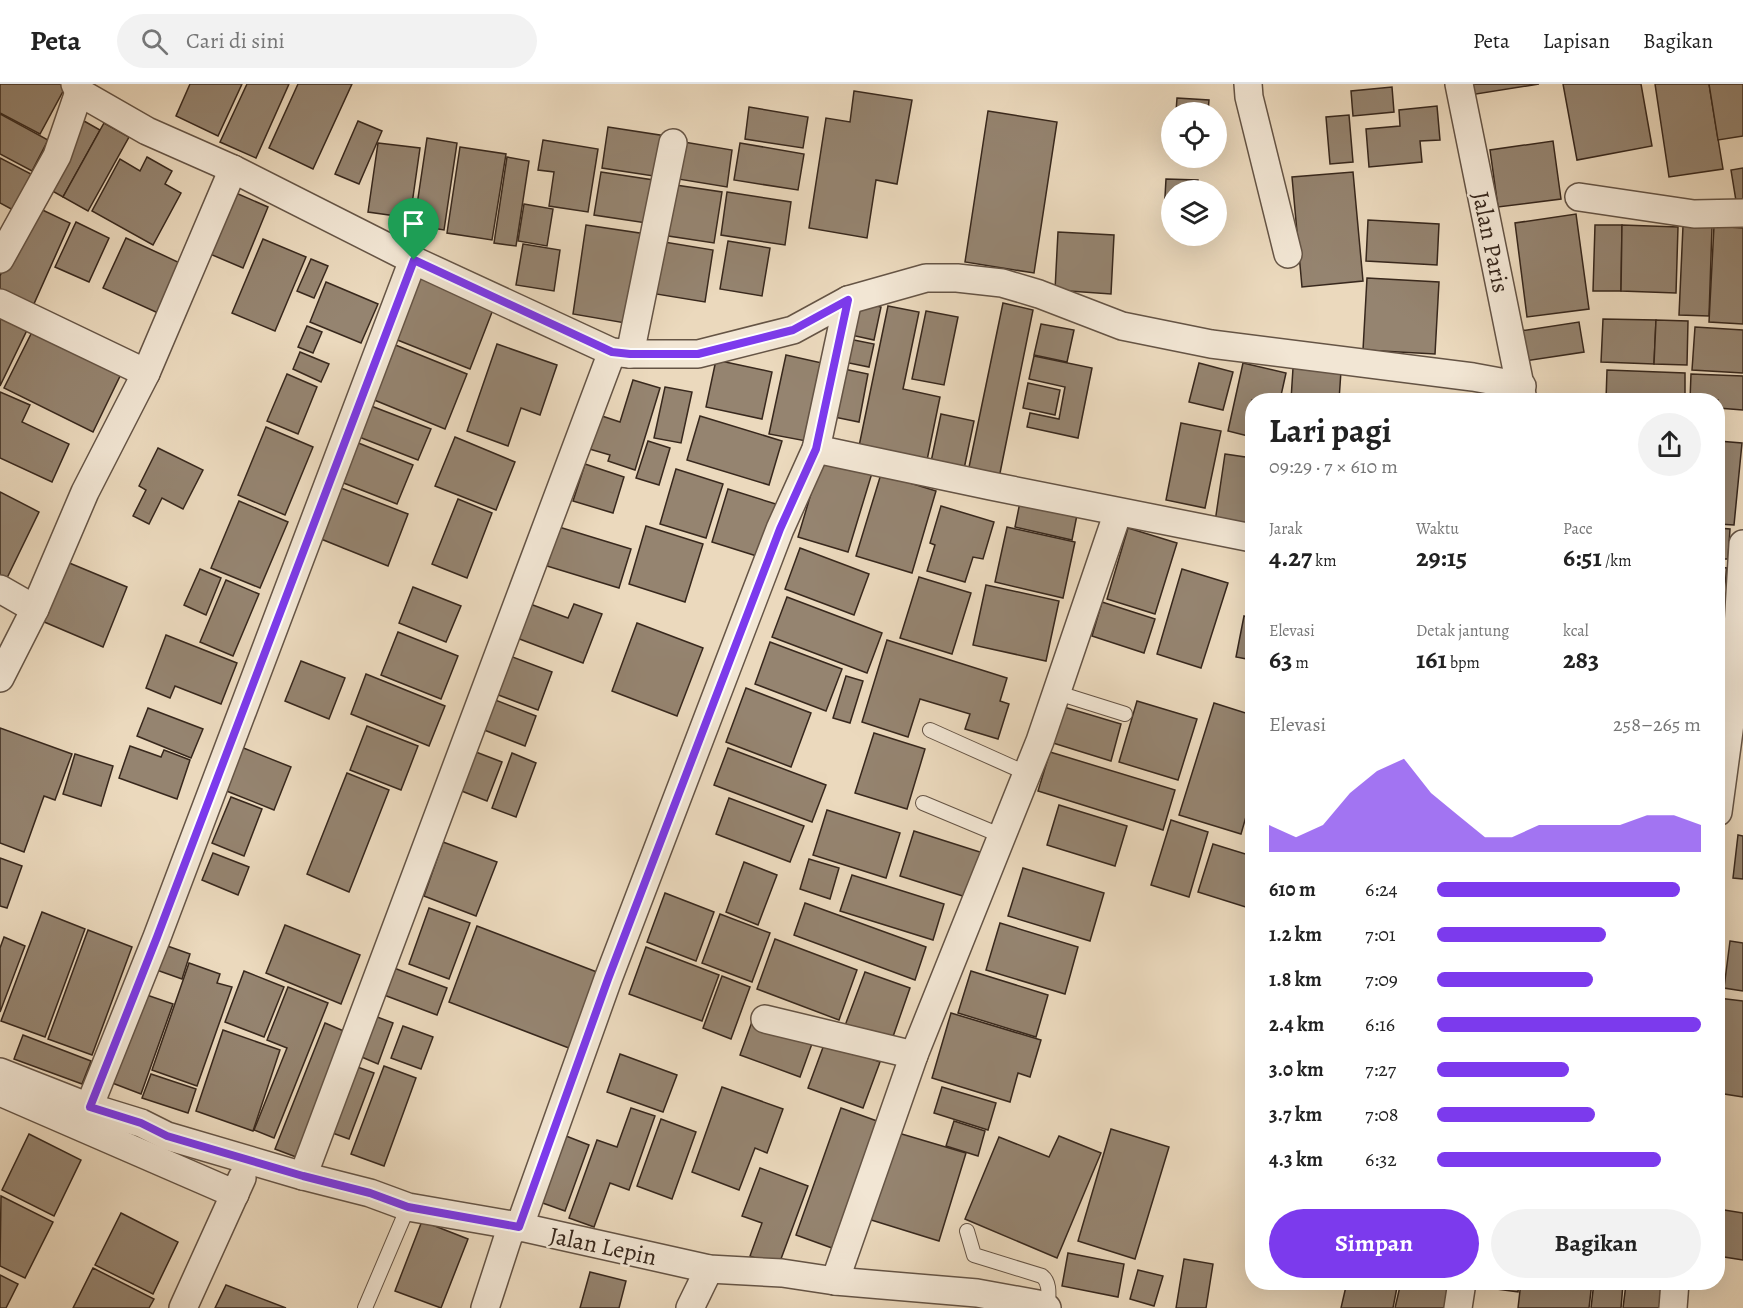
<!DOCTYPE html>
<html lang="id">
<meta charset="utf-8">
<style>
body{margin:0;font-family:Alegreya,serif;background:#f2f2f2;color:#222;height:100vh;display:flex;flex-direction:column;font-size:22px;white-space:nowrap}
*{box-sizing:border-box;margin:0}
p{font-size:20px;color:#767676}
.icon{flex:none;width:33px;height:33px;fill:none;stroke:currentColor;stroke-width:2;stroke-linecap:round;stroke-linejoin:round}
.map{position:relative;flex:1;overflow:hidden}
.drawer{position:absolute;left:1245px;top:309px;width:480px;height:897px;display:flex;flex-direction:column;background:#fff;border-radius:24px;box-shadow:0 6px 24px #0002}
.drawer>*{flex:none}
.tools{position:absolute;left:1161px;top:18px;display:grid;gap:12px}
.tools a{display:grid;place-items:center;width:66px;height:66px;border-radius:50%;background:#fff;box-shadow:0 6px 24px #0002;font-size:30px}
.pin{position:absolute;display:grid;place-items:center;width:51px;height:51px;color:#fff;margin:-62px -26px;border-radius:50% 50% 50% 0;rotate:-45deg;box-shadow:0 0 6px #0007}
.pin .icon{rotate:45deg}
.round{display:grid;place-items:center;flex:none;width:63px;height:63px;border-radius:32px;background:#f2f2f2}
.overview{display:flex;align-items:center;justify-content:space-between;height:102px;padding:0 24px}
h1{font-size:33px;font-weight:600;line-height:45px}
.metrics{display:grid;grid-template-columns:repeat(3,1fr);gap:9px;height:102px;padding:6px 24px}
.metrics div{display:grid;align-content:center}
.metrics b{font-size:26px;font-weight:600}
.metrics small{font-size:16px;font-weight:400}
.metrics p{font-size:16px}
.chart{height:168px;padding:12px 24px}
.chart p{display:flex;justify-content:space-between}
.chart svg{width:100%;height:108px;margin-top:6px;fill:#7c3aed;opacity:.7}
.cta{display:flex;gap:12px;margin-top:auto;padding:12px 24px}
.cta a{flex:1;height:69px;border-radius:36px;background:#7c3aed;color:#fff;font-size:24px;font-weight:600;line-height:69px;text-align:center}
.cta a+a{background:#f2f2f2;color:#222}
ul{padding:0 24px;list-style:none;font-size:20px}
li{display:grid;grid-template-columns:96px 72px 1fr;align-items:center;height:45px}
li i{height:15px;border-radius:8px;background:#7c3aed}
header{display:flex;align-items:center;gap:36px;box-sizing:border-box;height:84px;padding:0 30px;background:#fff;border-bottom:2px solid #e0e0e0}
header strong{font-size:28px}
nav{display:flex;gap:33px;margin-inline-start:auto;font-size:21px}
.search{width:420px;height:54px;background:#f2f2f2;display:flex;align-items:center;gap:15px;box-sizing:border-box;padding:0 21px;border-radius:33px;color:#767676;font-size:22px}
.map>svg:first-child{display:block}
.building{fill:#958470;stroke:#38281d;stroke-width:1.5}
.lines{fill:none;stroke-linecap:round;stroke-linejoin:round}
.service-casing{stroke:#655445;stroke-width:16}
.minor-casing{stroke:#655445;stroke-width:30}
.service{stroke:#f2e6d4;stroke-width:14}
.minor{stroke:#f2e6d4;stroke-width:27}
.route-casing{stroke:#fff;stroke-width:12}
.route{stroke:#7c3aed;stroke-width:8}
.labels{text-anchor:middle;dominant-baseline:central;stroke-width:5;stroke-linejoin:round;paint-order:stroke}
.street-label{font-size:24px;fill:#38281d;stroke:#f2e6d4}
</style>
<header>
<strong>Peta</strong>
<div class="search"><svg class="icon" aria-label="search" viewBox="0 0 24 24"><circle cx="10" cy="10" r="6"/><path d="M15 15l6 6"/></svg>Cari di sini</div>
<nav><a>Peta</a><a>Lapisan</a><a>Bagikan</a></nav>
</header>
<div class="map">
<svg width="1743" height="1224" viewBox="0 0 1743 1224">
<rect width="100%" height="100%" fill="#ebd9bd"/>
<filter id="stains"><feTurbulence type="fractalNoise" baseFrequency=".00333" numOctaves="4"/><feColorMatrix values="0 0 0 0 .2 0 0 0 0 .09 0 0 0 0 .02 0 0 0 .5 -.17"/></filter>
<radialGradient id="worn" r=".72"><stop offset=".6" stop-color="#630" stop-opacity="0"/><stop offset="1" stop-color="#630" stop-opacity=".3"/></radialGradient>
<g class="building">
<path d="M0,0H67L40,50L0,29Z"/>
<path d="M190,0H242L218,52L176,32Z"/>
<path d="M247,0H289L256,74L220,58Z"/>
<path d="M298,0H352L313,85L269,64Z"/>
<path d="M1468,0H1539L1470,11Z"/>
<path d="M1563,0H1641L1652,62L1577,76Z"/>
<path d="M1655,0H1709L1723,85L1669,93Z"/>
<path d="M1709,0H1743V52L1718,56Z"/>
<path d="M1392,3L1394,28L1353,32L1351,7Z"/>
<path d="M854,7L912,16L897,100L876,96L867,154L809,144L826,34L850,38Z"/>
<path d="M1177,14L1209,16L1208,28H1176Z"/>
<path d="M1437,22L1440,56L1420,57L1422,78L1369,83L1366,45L1400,42L1399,26Z"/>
<path d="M749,23L808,33L803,64L745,55Z"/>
<path d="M988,27L1057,38L1034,189L965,178Z"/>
<path d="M0,30L48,56L32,87L0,70Z"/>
<path d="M1349,31L1353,78L1330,80L1326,33Z"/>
<path d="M84,37L100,46L63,113L47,104Z"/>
<path d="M358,37L382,47L359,100L335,90Z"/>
<path d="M104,39L129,53L88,127L63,113Z"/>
<path d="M608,43L666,52L660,93L602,84Z"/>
<path d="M427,54L457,59L444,146L414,141Z"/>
<path d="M543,56L598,65L588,128L549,122L554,88L538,86Z"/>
<path d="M678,57L732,66L727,103L672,94Z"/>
<path d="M1553,57L1561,115L1498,123L1490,66Z"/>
<path d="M378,59L420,64L410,134L368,128Z"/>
<path d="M740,59L804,70L798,106L734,96Z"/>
<path d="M460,63L506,70L492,156L447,149Z"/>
<path d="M147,73L172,87L165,100L181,109L153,161L92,127L120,75L140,87Z"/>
<path d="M507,73L529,77L516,162L494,159Z"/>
<path d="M0,74L31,90L13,126L0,119Z"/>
<path d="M1743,84V123H1737L1731,86Z"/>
<path d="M601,88L660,97L653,140L594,131Z"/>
<path d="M1353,88L1363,197L1302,203L1292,93Z"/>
<path d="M1166,95L1198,96L1197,106H1172V130H1164Z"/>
<path d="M669,100L722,108L714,159L662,151Z"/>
<path d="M229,106L268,123L243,184L203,167Z"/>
<path d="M727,108L791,118L785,161L721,151Z"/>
<path d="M524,120L553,125L547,162L518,157Z"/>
<path d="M32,121L70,139L33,222L0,207V192Z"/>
<path d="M1576,130L1589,225L1527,233L1515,139Z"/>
<path d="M1368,136L1439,140L1437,181L1366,177Z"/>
<path d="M76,138L109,154L89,198L55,183Z"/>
<path d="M586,141L646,150L631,240L573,230Z"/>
<path d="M1595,141H1622L1621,207H1593Z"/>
<path d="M1622,141L1678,143L1676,209L1621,207Z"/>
<path d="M1683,142L1712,143L1709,232L1679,231Z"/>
<path d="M1714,142L1743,144V240L1709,238Z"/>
<path d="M1058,148L1114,151L1111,210L1055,206Z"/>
<path d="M126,154L180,179L158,229L103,204Z"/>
<path d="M263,155L306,173L275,247L232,229Z"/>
<path d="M658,157L713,166L705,218L650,209Z"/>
<path d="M728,157L770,164L762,212L720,205Z"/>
<path d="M523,160L560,166L554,207L516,201Z"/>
<path d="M311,175L328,182L314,214L297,207Z"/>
<path d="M414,191L494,223L470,285L390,253Z"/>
<path d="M1367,194L1439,198L1435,270L1363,266Z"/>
<path d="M326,198L378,220L361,259L310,238Z"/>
<path d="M858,217L881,223L874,256L851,251Z"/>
<path d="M1003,219L1033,226L999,394L968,388Z"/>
<path d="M888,222L919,228L903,305L940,313L926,381L858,367Z"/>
<path d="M0,227L29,242L0,302Z"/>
<path d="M926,227L958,233L944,301L912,295Z"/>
<path d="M1603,235L1656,236L1654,280L1601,278Z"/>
<path d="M1656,236L1688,237L1687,281L1654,280Z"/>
<path d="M1579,238L1584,268L1525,277L1520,247Z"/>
<path d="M1041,240L1074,246L1067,278L1034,271Z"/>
<path d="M307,242L322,248L313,269L298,263Z"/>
<path d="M1695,243L1743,246V289L1692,286Z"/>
<path d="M34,244L122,288L93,348L4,304Z"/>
<path d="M849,255L874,260L869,283L844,278Z"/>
<path d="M388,258L467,290L445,345L367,313Z"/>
<path d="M497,260L557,281L540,331L521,324L508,362L467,347Z"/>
<path d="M300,268L329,280L321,298L293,285Z"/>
<path d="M786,271L822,279L806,357L769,350Z"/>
<path d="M1034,272L1092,284L1078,354L1027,343L1030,329L1059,335L1065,303L1029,295Z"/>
<path d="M716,276L772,288L762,335L706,323Z"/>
<path d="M1199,279L1233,288L1223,326L1189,318Z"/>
<path d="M1243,279L1286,289L1280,316H1252V353L1228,347Z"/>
<path d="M1293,284L1341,287L1339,316H1291Z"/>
<path d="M844,285L868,290L859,338L834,333Z"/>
<path d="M1607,286L1685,289V316H1606Z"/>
<path d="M287,290L317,303L298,350L267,337Z"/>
<path d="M1691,290L1743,292V326L1718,324V316H1690Z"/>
<path d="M633,296L660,304L635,386L608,377L610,371L586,364L596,330L620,338Z"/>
<path d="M1028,299L1060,306L1055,331L1023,324Z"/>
<path d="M665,303L692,308L681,359L654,354Z"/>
<path d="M0,308L30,321L22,338L69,360L52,398L0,374Z"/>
<path d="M366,320L431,345L418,376L354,351Z"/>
<path d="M941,330L974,337L964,385L931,378Z"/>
<path d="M700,332L782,357L769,401L687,376Z"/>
<path d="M1181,339L1221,347L1205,424L1166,416Z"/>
<path d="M266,343L313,363L285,431L238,411Z"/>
<path d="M455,353L515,378L496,426L435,402Z"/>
<path d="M351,356L413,381L397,420L336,396Z"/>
<path d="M648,357L670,364L659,401L636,394Z"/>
<path d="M1718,357L1742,359L1734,441L1718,440Z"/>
<path d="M158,364L203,386L183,425L162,414L149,440L133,432L146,406L139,402Z"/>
<path d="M1225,370L1252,374V444L1215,438Z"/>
<path d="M822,373L872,389L848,468L798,453Z"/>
<path d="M585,380L624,393L613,429L573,417Z"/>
<path d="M676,385L723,400L706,454L660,440Z"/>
<path d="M881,390L936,407L912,489L856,472Z"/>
<path d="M341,404L408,430L388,482L321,455Z"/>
<path d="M728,405L779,421L763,474L712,458Z"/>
<path d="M0,408L39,428L6,496L0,493Z"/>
<path d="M458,415L492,429L467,494L432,480Z"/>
<path d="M239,417L288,438L260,504L211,484Z"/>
<path d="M1020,418L1077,431L1072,456L1015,443Z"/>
<path d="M941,422L994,438L983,475L973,473L965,498L927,487L935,461L930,459Z"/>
<path d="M646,442L703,460L685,518L629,500Z"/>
<path d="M559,443L631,465L619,504L547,482Z"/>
<path d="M1007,443L1075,458L1063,514L995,498Z"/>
<path d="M1128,444L1177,459L1155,530L1107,515Z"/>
<path d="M1718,444L1730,445L1728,475H1718Z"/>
<path d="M800,464L869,490L854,531L785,505Z"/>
<path d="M67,478L127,503L103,563L42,537Z"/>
<path d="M1718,483L1727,484L1721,532H1718Z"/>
<path d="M200,485L221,494L206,531L184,521Z"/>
<path d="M1182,485L1228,499L1201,584L1157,570Z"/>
<path d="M919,493L971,509L952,570L900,554Z"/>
<path d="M226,496L259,510L233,572L200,558Z"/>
<path d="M986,501L1059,517L1046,577L973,561Z"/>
<path d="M413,503L461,522L446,558L399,539Z"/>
<path d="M787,513L882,549L867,589L772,553Z"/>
<path d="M522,517L568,534L574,520L602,530L583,579L509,551Z"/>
<path d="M1102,518L1155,535L1144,569L1092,552Z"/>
<path d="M1244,532L1252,534V576L1236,573Z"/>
<path d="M637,539L703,564L677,632L612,607Z"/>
<path d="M1718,540L1723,541L1720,597L1718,596Z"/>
<path d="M398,548L458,572L441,615L381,591Z"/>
<path d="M166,551L237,579L221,620L175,602L170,614L146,604Z"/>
<path d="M887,556L1007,594L1000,617L1009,620L998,655L965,645L970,630L920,615L908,653L862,638Z"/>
<path d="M770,558L842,585L826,627L755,600Z"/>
<path d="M502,569L552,588L538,626L488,607Z"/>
<path d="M301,577L345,594L329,635L285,617Z"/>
<path d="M366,590L445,622L429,662L351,630Z"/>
<path d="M846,592L863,597L850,639L833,634Z"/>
<path d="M746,604L811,629L791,683L726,658Z"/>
<path d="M485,612L536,632L525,662L474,642Z"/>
<path d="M1137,617L1197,635L1178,696L1119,678Z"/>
<path d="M1214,619L1252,631V712L1241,750L1179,731Z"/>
<path d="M1064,623L1121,640L1111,677L1053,659Z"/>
<path d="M148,624L203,645L191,674L137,652Z"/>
<path d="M367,642L418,662L401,706L350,686Z"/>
<path d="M0,644L72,670L55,716L44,712L24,768L0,759Z"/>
<path d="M874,649L925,665L907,725L855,709Z"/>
<path d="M130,662L161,673L164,666L190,676L177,715L119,694Z"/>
<path d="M241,663L291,683L274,726L224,706Z"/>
<path d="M728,664L826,701L812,738L714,701Z"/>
<path d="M468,665L502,678L487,717L454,704Z"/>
<path d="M1050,668L1175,706L1163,746L1038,707Z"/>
<path d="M512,669L536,679L516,733L492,724Z"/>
<path d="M75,670L113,682L101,722L63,710Z"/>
<path d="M347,689L389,706L349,808L307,790Z"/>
<path d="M231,713L262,725L244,772L212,759Z"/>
<path d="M729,714L804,742L790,778L716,750Z"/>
<path d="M1059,721L1127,742L1115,782L1047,761Z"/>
<path d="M827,726L900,749L886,794L813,771Z"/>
<path d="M1171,736L1208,748L1189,813L1151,801Z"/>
<path d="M914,747L983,769L969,814L900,792Z"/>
<path d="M1738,751L1743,752V795L1733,794Z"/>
<path d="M443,758L497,778L476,832L424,812Z"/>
<path d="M1213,760L1252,772V825L1198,808Z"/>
<path d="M213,769L249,783L238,811L202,796Z"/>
<path d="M0,774L22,782L7,824L0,822Z"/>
<path d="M809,775L839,784L830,815L800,805Z"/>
<path d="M744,778L777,791L758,841L726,828Z"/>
<path d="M1023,784L1104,809L1090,857L1008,832Z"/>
<path d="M852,791L944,820L933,856L840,827Z"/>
<path d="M665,809L714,828L696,877L647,858Z"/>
<path d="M805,819L926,863L915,896L794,851Z"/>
<path d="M429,824L470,839L449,895L409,880Z"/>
<path d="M42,828L85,845L45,953L1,937Z"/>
<path d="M720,830L770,849L752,898L702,879Z"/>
<path d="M1000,839L1078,863L1065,910L986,886Z"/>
<path d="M285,841L360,871L341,920L266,889Z"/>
<path d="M477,842L602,890L574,966L449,918Z"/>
<path d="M88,846L132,863L92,971L48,955Z"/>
<path d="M4,853L25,862L0,928V864Z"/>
<path d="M775,855L857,886L839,936L757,905Z"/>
<path d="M1730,857L1743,859V907L1724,904Z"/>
<path d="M159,859L190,870L182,895L151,884Z"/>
<path d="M646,863L719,891L702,937L629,910Z"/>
<path d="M189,879L220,890L217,899L232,903L197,1002L152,986Z"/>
<path d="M386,881L447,904L437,931L376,908Z"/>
<path d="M244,887L284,903L264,953L225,938Z"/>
<path d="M971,887L1048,911L1036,953L958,929Z"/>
<path d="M865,888L910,904L889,964L843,947Z"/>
<path d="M722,892L750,903L731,955L703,944Z"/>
<path d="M288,903L328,919L274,1054L254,1046L287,964L267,956Z"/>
<path d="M138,908L173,920L141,1010L107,997Z"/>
<path d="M1718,914L1743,917V1013L1718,1009Z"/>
<path d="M951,929L1041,956L1030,993L1018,989L1010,1018L932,994Z"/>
<path d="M372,931L393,939L378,980L357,971Z"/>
<path d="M753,935L813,957L800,993L740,971Z"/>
<path d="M325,939L346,948L296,1073L275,1065Z"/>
<path d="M403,942L433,953L421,985L391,974Z"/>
<path d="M223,946L280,966L253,1047L196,1027Z"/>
<path d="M23,951L91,977L82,1000L14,975Z"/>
<path d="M825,958L880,978L863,1024L808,1004Z"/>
<path d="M620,970L677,991L663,1028L607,1008Z"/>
<path d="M352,981L374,989L349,1055L327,1047Z"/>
<path d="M384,982L416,994L384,1082L351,1070Z"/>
<path d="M151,990L196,1005L188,1029L142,1014Z"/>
<path d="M722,1003L783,1025L767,1069L755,1064L739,1106L692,1088Z"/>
<path d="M942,1003L996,1019L988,1046L934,1029Z"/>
<path d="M631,1024L655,1032L629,1106L610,1099L594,1143L569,1134L597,1056L617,1063Z"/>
<path d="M841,1024L877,1037L832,1164L796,1151Z"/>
<path d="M661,1035L696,1048L672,1115L637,1102Z"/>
<path d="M954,1037L985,1047L978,1072L946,1062Z"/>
<path d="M1111,1045L1169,1063L1135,1175L1078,1157Z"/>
<path d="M895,1048L966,1069L939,1157L868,1135Z"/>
<path d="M29,1050L81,1076L54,1132L2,1106Z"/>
<path d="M561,1050L589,1061L565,1127L537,1117Z"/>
<path d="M1059,1052L1101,1069L1057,1174L965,1135L999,1053L1049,1073Z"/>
<path d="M760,1084L808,1102L778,1183L750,1172L762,1139L742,1132Z"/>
<path d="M1,1112L53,1138L25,1194L0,1182Z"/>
<path d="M1718,1125L1743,1129V1176L1718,1172Z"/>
<path d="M121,1129L178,1158L153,1210L95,1181Z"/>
<path d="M422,1137L468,1155L441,1224L395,1207Z"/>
<path d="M1068,1169L1124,1180L1118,1213L1062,1202Z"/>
<path d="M1184,1175L1213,1180L1206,1224H1176Z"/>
<path d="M93,1184L154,1215L149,1224H73Z"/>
<path d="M1138,1186L1163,1192L1154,1222L1130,1215Z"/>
<path d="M590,1188L626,1197L619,1224H580Z"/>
<path d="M0,1191L18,1200L6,1224H0Z"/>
<path d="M1347,1198H1398L1393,1224H1341Z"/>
<path d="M1401,1198H1451L1445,1224H1395Z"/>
<path d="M1482,1198H1519L1518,1208L1482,1203Z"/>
<path d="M1521,1198H1592L1589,1224H1518Z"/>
<path d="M1594,1198L1623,1200L1621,1224H1591Z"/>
<path d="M1626,1200L1663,1204L1661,1224H1623Z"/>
<path d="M226,1201L286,1224H215Z"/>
</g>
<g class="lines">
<defs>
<g id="service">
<path d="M1058,609L1125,630"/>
<path d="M930,646L1026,689"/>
<path d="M923,719L1002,752"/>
<path d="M967,1147L974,1171L1042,1192C1051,1199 1048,1213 1048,1224"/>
<path d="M365,1224L408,1123"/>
</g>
<g id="minor">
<path d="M75,0L79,8L147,47L233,85L413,176L612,268L630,270H698L793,246L848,216L926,194H957L1002,199L1039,210L1122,242L1211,260L1473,293L1522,302"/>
<path d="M1248,0L1249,13L1288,170"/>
<path d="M1459,0L1523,316"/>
<path d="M1579,113L1694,130L1743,129"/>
<path d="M0,175L57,72L79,8"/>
<path d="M0,219L146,289"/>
<path d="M630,270L673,59"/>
<path d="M816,365L991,402L1252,454"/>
<path d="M0,505L35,525"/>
<path d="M0,594L35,525L85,408L146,289L233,85"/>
<path d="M1718,728L1734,610L1743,460"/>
<path d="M765,935L914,971"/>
<path d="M0,988L89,1023L141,1039L167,1052L303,1092L370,1109L408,1123L512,1141L709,1185L782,1189L835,1197L977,1209L1038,1220L1047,1224"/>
<path d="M0,1008L235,1110"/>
<path d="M89,1023L157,853L413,176"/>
<path d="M303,1092L612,268"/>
<path d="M519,1144L608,895L780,445L816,365L848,216"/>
<path d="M835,1197L914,971L1040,657L1118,428"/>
<path d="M183,1224L242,1094"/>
<path d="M485,1224L512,1141"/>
<path d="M690,1224L709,1185"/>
<path d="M1458,1224L1462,1198"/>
<path d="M1673,1224L1675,1198"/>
</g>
</defs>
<use href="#service" class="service-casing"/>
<use href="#minor" class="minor-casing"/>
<use href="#service" class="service"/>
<use href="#minor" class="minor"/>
</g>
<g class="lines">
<defs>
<path id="route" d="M414,176L612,268L630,270H698L793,246L848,216L816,365L780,445L608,895L519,1143L408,1123L370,1109L303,1092L167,1052L141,1039L90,1023L157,853Z"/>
</defs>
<use href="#route" class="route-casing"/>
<use href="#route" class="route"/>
</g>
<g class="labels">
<g class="street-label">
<text transform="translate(1491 158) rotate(78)">Jalan Paris</text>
<text transform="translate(603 1162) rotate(12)">Jalan Lepin</text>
</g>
</g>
<rect width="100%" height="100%" filter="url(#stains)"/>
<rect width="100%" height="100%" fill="url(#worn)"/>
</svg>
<div class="tools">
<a><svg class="icon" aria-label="locate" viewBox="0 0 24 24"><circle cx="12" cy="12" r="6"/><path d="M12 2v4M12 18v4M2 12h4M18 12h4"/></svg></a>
<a><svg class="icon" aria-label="layers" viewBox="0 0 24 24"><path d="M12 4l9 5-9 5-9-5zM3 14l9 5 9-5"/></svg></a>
</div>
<div class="pin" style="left:414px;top:176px;background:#1e9e55"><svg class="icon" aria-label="arrive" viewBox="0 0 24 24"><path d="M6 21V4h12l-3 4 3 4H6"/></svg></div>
<section class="drawer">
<div class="overview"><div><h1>Lari pagi</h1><p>09:29 · 7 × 610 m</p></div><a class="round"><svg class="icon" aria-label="share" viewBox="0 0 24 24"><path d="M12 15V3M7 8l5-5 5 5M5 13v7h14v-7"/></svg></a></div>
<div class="metrics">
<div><p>Jarak</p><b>4.27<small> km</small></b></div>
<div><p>Waktu</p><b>29:15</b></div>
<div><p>Pace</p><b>6:51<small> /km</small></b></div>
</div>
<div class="metrics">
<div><p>Elevasi</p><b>63<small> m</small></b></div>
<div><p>Detak jantung</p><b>161<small> bpm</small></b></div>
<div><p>kcal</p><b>283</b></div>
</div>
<div class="chart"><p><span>Elevasi</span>258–265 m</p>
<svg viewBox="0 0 160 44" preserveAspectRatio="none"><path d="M0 44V33L10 38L20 33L30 20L40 11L50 6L60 20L70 29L80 38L90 38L100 33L110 33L120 33L130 33L140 29L150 29L160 33V44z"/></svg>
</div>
<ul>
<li><b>610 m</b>6:24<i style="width:92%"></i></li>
<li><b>1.2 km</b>7:01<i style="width:64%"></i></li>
<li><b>1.8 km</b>7:09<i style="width:59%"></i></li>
<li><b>2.4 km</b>6:16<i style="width:100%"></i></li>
<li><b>3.0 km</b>7:27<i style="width:50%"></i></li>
<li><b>3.7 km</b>7:08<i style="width:60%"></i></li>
<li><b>4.3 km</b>6:32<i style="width:85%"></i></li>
</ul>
<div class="cta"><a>Simpan</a><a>Bagikan</a></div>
</section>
</div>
